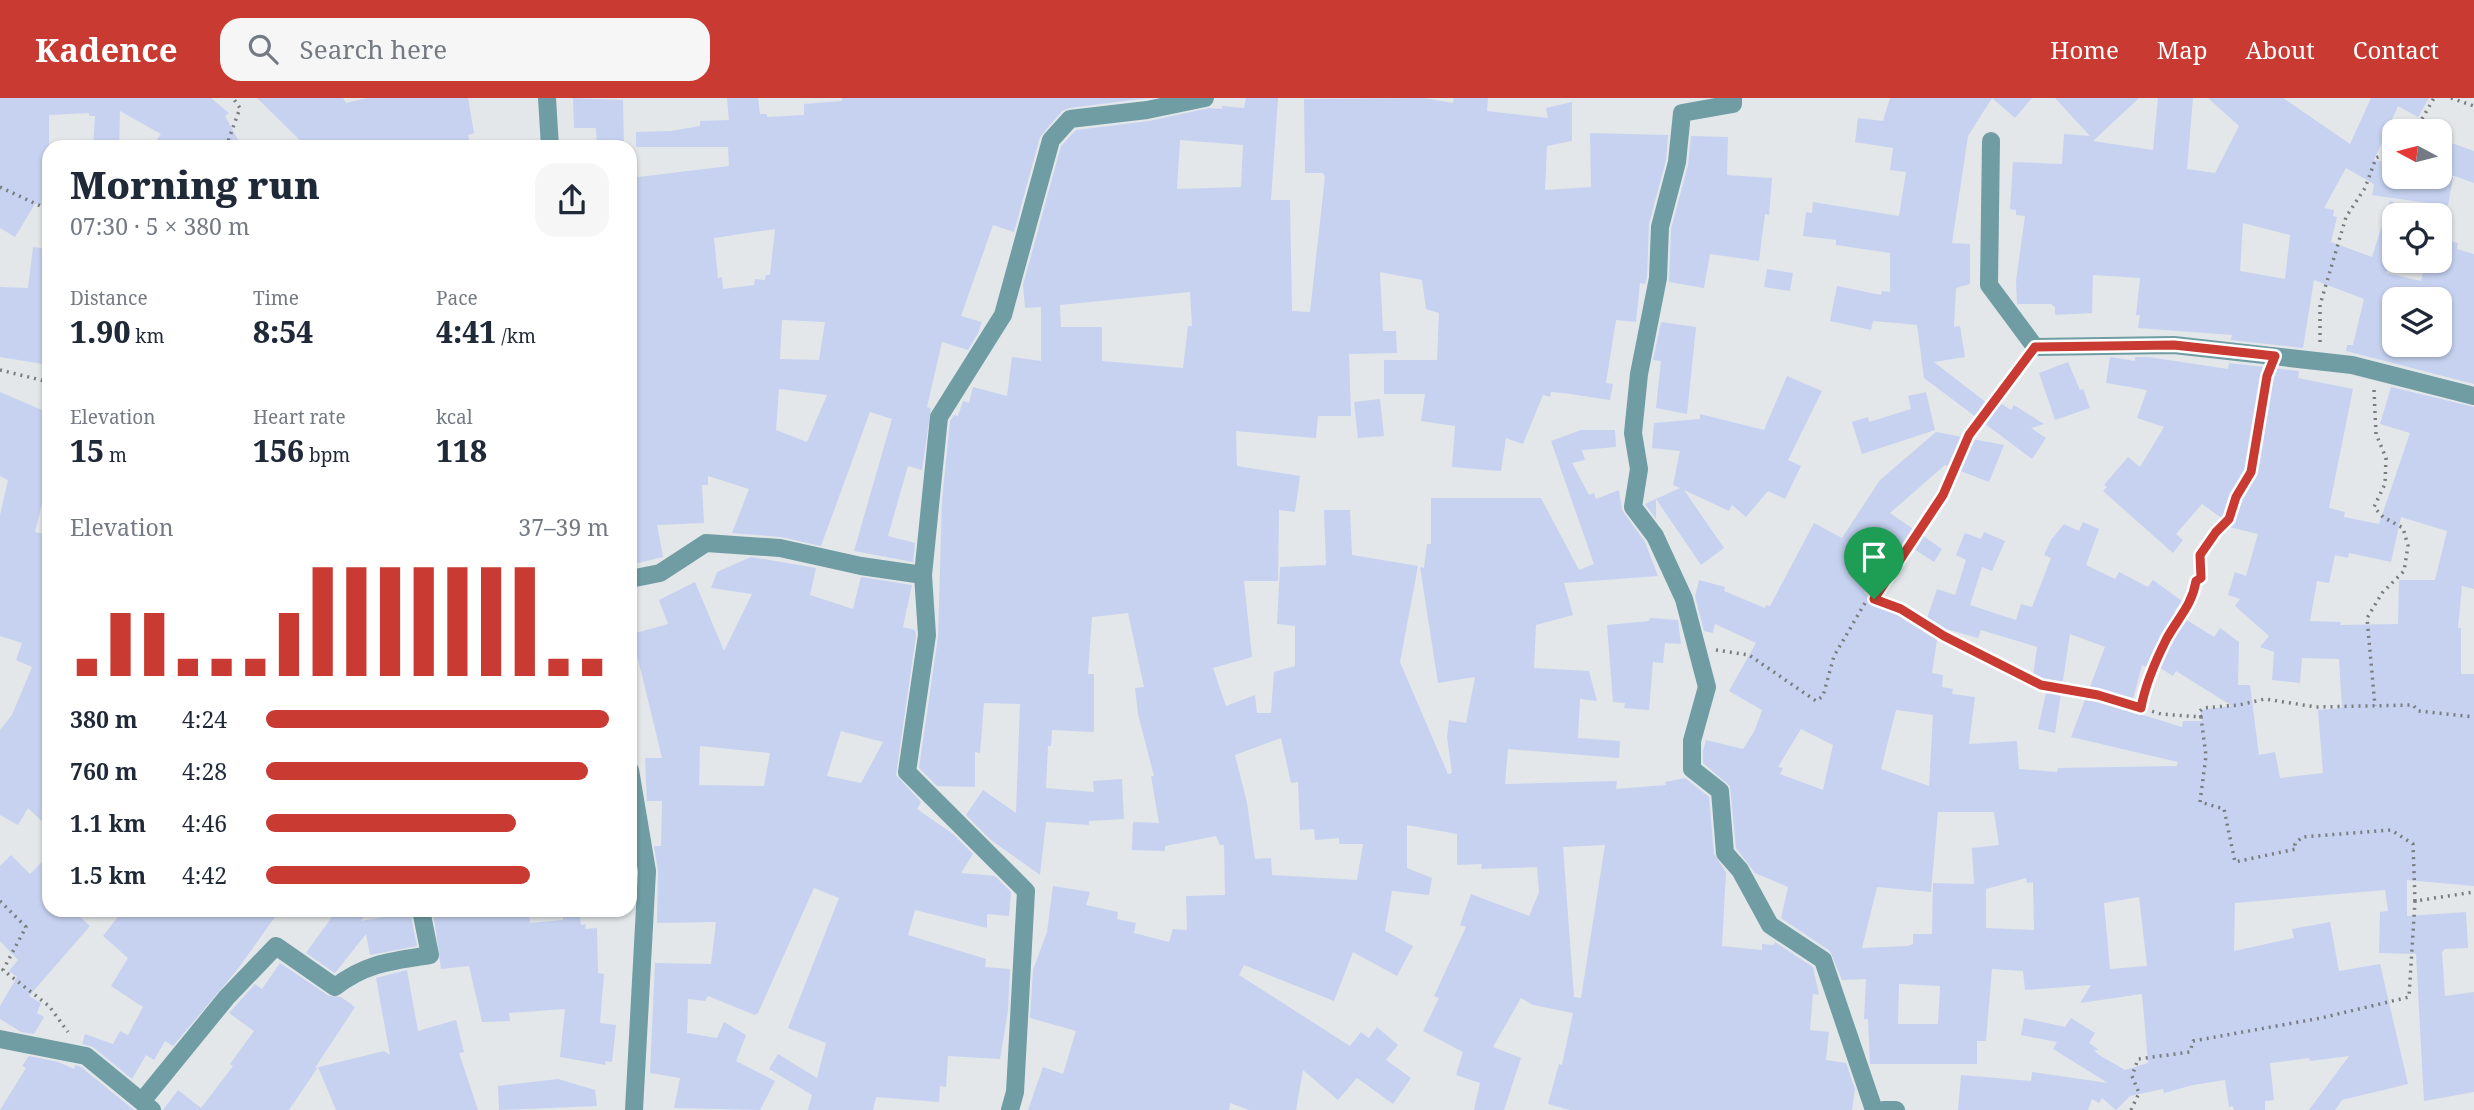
<!DOCTYPE html>
<meta charset="utf-8">
<style>
body{margin:0;font-family:"Noto Serif",serif;background:#f6f6f7;color:#1f2937;height:100vh;display:flex;flex-direction:column;font-size:26px;white-space:nowrap}
*{box-sizing:border-box;margin:0}
p{font-size:23px;color:#747a83}
.icon{flex:none;width:38px;height:38px;fill:none;stroke:currentColor;stroke-width:2;stroke-linecap:round;stroke-linejoin:round}
.map{position:relative;flex:1;overflow:hidden}
.sheet{position:absolute;left:42px;top:42px;width:595px;height:777px;display:flex;flex-direction:column;background:#fff;border-radius:21px;box-shadow:0 2px 5px #0004}
.sheet>*{flex:none}
.needle{width:46px;rotate:277deg}
.controls{position:absolute;left:2382px;top:21px;display:grid;gap:14px}
.controls a{display:grid;place-items:center;width:70px;height:70px;border-radius:14px;background:#fff;box-shadow:0 2px 5px #0004;font-size:35px}
.pin{position:absolute;display:grid;place-items:center;width:60px;height:60px;color:#fff;margin:-72px -30px;border-radius:50% 50% 50% 0;rotate:-45deg;box-shadow:0 0 7px #0007}
.pin .icon{rotate:45deg}
.round{display:grid;place-items:center;flex:none;width:74px;height:74px;border-radius:21px;background:#f6f6f7}
.head{display:flex;align-items:center;justify-content:space-between;height:119px;padding:0 28px}
h1{font-size:38px;font-weight:800;line-height:52px}
.figures{display:grid;grid-template-columns:repeat(3,1fr);gap:10px;height:119px;padding:7px 28px}
.figures div{display:grid;align-content:center}
.figures b{font-size:30px;font-weight:800}
.figures small{font-size:19px;font-weight:400}
.figures p{font-size:19px}
.chart{height:196px;padding:14px 28px}
.chart p{display:flex;justify-content:space-between}
.chart svg{width:100%;height:126px;margin-top:7px;stroke:#c83a32;stroke-width:6}
ul{padding:0 28px;list-style:none;font-size:23px}
li{display:grid;grid-template-columns:112px 84px 1fr;align-items:center;height:52px}
li i{height:18px;border-radius:9px;background:#c83a32}
header{display:flex;align-items:center;gap:42px;box-sizing:border-box;height:98px;padding:0 35px;background:#c83a32;color:#fff}
header strong{font-size:33px}
nav{display:flex;gap:38px;margin-inline-start:auto;font-size:24px}
.search{width:490px;height:63px;background:#f6f6f7;display:flex;align-items:center;gap:18px;box-sizing:border-box;padding:0 24px;border-radius:21px;color:#747a83;font-size:26px}
.map>svg:first-child{display:block}
.building{fill:#c6d2f0;fill-rule:evenodd}
.lines{fill:none;stroke-linecap:round;stroke-linejoin:round}
.path{stroke:#7a7d7f;stroke-width:3.5;stroke-dasharray:2 5;stroke-linecap:butt}
.street{stroke:#709da4;stroke-width:18}
.route-casing{stroke:#fff;stroke-width:14}
.route{stroke:#c83a32;stroke-width:9}
</style>
<header>
<strong>Kadence</strong>
<div class="search"><svg class="icon" aria-label="search" viewBox="0 0 24 24"><circle cx="10" cy="10" r="6"/><path d="M15 15l6 6"/></svg>Search here</div>
<nav><a>Home</a><a>Map</a><a>About</a><a>Contact</a></nav>
</header>
<div class="map">
<svg width="2474" height="1012" viewBox="0 0 2474 1012">
<rect width="100%" height="100%" fill="#e3e7ea"/>
<g class="building">
<path d="M0,0H211L229,15L225,18L242,49H152L161,36L120,13L119,49H93L95,18H89V15L49,17V108L35,106L15,139L0,130Z"/>
<path d="M257,0H343L346,5L367,0H468L474,35L468,37L470,49H307Z"/>
<path d="M573,0L623,2L624,49H597L596,30H574Z"/>
<path d="M727,0H758L760,16H767V19L804,17V6L842,3V0H1149L1069,10L1062,13L1040,39L1014,134L993,127L961,218L982,224L978,235L968,252L942,244L927,309L931,310L922,372L908,368L888,438L915,445L913,464L854,453L892,321L870,314L821,448L781,439L732,435L749,391L708,378V387H702L704,425L657,427L663,459L630,467V80L729,68L728,49H636V34L671,33L700,28V23L729,22ZM775,131L770,177H766L765,182L755,181L754,187L723,191L722,179L718,180L714,140ZM782,222L825,224L819,262L780,261ZM779,291L827,297L807,344L776,332Z"/>
<path d="M1246,0H1278L1271,102H1290L1292,213L1310,214L1325,79L1323,75H1305L1304,1L1424,0L1453,5L1454,0H1488L1487,13L1548,20L1546,10L1572,4V43L1547,48L1545,92L1591,89L1590,35L1668,37L1666,62L1649,126L1647,179L1645,186L1640,185L1636,224L1616,222L1606,285L1613,286L1610,302L1563,295L1551,294L1550,299L1543,297L1523,346L1506,340L1501,373L1452,369L1455,328L1421,323L1425,296H1384V262H1437L1439,215L1426,211L1422,182L1380,174L1383,233H1396L1397,255L1349,256L1351,318H1318L1316,340L1236,333L1237,368L1300,378L1295,414L1279,412L1278,483H1244L1252,559L1213,570L1226,608L1255,597L1257,615H1271L1274,574L1295,568V528L1277,526L1280,469L1326,467L1324,412H1350L1352,457L1418,468L1400,564L1448,676L1452,675L1447,639L1449,622L1466,625L1475,579L1438,585L1420,469L1424,470L1427,446H1431V400H1541L1579,472L1594,466L1551,343L1581,332H1615L1616,349L1582,352L1585,362L1572,365L1589,397L1594,395L1596,401L1619,392L1622,412L1645,444L1658,478L1564,485L1573,517L1536,527L1534,570L1589,573L1597,603L1580,601L1578,640L1620,643L1619,660L1508,651L1505,686L1617,683L1616,691L1666,687L1665,684L1685,680L1709,699L1714,756L1726,774L1722,848L1762,852V846L1774,847L1775,844L1813,869L1819,897L1813,896L1810,932L1829,934L1826,962L1846,965L1855,991L1852,1012H1570L1548,1006L1559,966L1562,967L1573,915L1533,907L1521,900L1493,949L1521,960L1504,1012H1474L1480,985L1456,977L1463,954L1423,933L1439,900L1434,898L1466,829L1460,827L1471,796L1529,818L1539,794L1537,769L1481,771L1482,766L1457,767V736L1407,727V770L1432,780L1429,797L1392,793L1385,833L1413,848L1397,878L1353,854L1334,903L1244,867L1239,877L1350,948L1361,934L1369,940L1377,929L1398,947L1386,962L1411,980L1393,1006L1357,980L1338,1002L1303,972L1296,1012H1249L1230,1005L1229,1012H1028L1043,969L1063,976L1076,933L1030,920L1033,872L1047,834L1053,788L1090,794L1086,807L1118,814L1117,821L1136,825L1134,835L1169,844L1173,831L1187,832L1186,798L1225,797L1224,747H1220L1216,738L1165,748V753L1132,752L1133,724L1159,725L1151,678H1154L1138,616L1135,590L1144,589L1128,515L1092,519L1088,576H1094V634L1052,632L1051,648H1048L1046,690L1094,694L1093,683L1122,681L1124,721L1089,723V727L1046,724L1040,777L991,742L966,717L983,692L1016,715L1020,606L984,605L980,655L975,654V689L937,688L919,670L938,539L942,403L950,323L954,317L958,318L963,303L969,305L973,289L1007,298L1012,259L1041,263V209L1025,210L1023,187L1061,48L1076,32L1149,23L1209,10L1222,11V8L1244,10ZM1180,42L1243,47L1241,89L1177,91ZM1190,194L1192,228H1188L1183,270L1102,263V229H1061L1060,207ZM1281,640L1291,685L1298,684L1300,732L1314,731L1315,742L1339,740V746H1363L1357,782L1272,777L1271,760L1255,761L1247,705L1235,657ZM1605,747L1581,900L1574,899L1563,749Z"/>
<path d="M1890,0H2032L2015,20L1992,0L1968,38L1952,145L1970,146V186L1956,190L1954,229L1960,228L1965,259L1934,264L1992,309L1996,302L2011,312L2014,307L2044,326L2031,330L2046,340L2032,361L1924,280L1917,227L1873,223L1871,232L1830,223L1837,188L1881,197L1882,193L1890,194V155L1836,147V142L1803,138L1806,114L1812,115L1813,104L1899,118L1906,74L1890,72L1893,50L1855,44L1858,20L1883,23Z"/>
<path d="M2055,0H2139L2093,43L2153,52L2158,0H2193L2187,71L2215,75L2239,28L2208,0H2283L2350,46L2371,0H2429L2418,19L2398,8L2374,62L2394,65V79H2453L2448,108L2372,97L2374,86L2346,70L2324,110L2334,112L2333,118L2337,119L2331,144L2372,159L2390,103L2394,104V149L2386,175L2421,183L2425,163H2440V141L2458,145L2457,151L2474,156V286L2346,253L2347,247H2353L2364,201L2314,182L2303,250L2231,242L2232,237L2138,230L2140,217H2136L2140,180L2093,177L2092,215L2055,217V209L2051,206H2017L2016,183L2025,118L2016,117V112L2010,111L2013,64L2062,66L2064,36L2090,38ZM2243,125L2290,137L2285,181L2240,173ZM2394,201H2440V247H2394Z"/>
<path d="M1691,38L1728,39L1727,77L1772,80L1769,117L1765,116L1759,163L1710,156L1704,190L1669,184L1671,131L1688,67Z"/>
<path d="M2440,41L2474,53V85L2440,73Z"/>
<path d="M33,149L49,151V216L43,266L0,259V189L28,190Z"/>
<path d="M1767,171L1793,175L1790,193L1764,189Z"/>
<path d="M1661,224L1696,229L1687,316L1656,310L1661,263L1653,262Z"/>
<path d="M2110,259L2135,263V259H2148L2228,271L2229,265L2299,273L2298,280L2353,291L2329,410L2345,414L2344,419L2379,426L2410,335L2380,326L2391,289L2474,309V491L2462,488L2458,530H2461V576H2474V788L2407,782V818L2466,814L2468,850L2445,851L2442,854L2445,898L2474,894V994L2424,1003L2416,856L2379,855L2380,814L2388,813L2385,792L2235,805L2234,853L2294,840L2292,831L2330,824L2339,873L2380,866L2408,986L2342,1002L2335,1012H2309L2349,958L2310,963L2309,960L2270,965L2274,1002L2265,1003V1012H2234L2233,1008L2229,1009L2225,982L2193,987L2164,995L2163,991L2130,998L2116,1012L2102,1000L2099,1005L2092,1001L2088,1012H1958L1961,977L2031,983L2032,974L2108,985L2053,951L2057,944L2021,937L2024,920L2065,929L2071,920L2095,935L2089,945L2099,952H2094L2099,957L2125,972L2148,965L2142,896L2080,905L2091,887L2025,892L2023,873L1992,871L1986,943H1977V966H1870L1868,921H1864L1866,881L1842,882L1830,853L1781,820L1788,789L1755,775L1736,750L1730,688L1703,665V653L1706,642L1743,651L1755,632L1762,612L1729,593L1756,545L1715,526L1713,535L1704,533L1695,498L1699,482L1725,489L1724,493L1765,510L1766,507L1770,508L1814,425L1842,440L1880,382L1936,334L2004,347L1989,384L1945,367L1890,415L1942,451L1934,464L1905,445L1864,495L1923,532L1937,491L1955,497L1966,462L1956,457L1965,435L1981,441L1984,434L2005,443L1992,473L1982,469L1970,507L2016,522L2021,506L2032,509L2051,460L2044,457L2051,442L2064,426L2079,433L2083,424L2099,431L2086,467L2115,481L2119,474L2148,489L2153,482L2182,503L2174,514L2214,539L2220,530L2239,544L2238,587H2250L2259,657L2275,654L2280,680L2323,675L2318,612L2342,610L2339,561L2302,560L2300,585L2272,582L2274,554L2260,549L2269,538L2235,508L2240,501L2228,497L2235,474L2246,478L2258,436L2229,429L2230,426L2202,406L2176,436L2183,442L2173,455L2103,393L2107,389L2104,387L2128,359L2140,369L2164,329L2137,320L2147,292L2106,285ZM2401,419L2447,433L2435,482H2399L2398,526L2340,527L2341,524L2310,523L2317,483L2329,485L2335,457L2348,460L2349,455L2391,464ZM1939,529L1978,540L1981,532L2037,549L2032,584L2048,586L2038,631L2055,635L2070,536L2105,549L2071,639L2178,664L2177,668L2058,670L2057,674L2019,671L2017,643L1969,646L1975,599L1952,596L1953,591L1942,589L1943,577L1932,575ZM2152,565L2173,578L2176,573L2232,608L2200,612L2202,623H2183L2182,629L2130,613L2142,567L2150,570ZM1896,612L1933,617L1929,688L1881,671ZM1801,631L1833,647L1823,692L1780,676L1783,670L1778,669ZM1938,714H1994L1999,747L1972,750L1974,786L1933,785L1932,836H1913V846L1907,848L1862,850L1877,789L1931,794ZM2026,780L2027,785L2033,784L2034,832L1986,830V791ZM2139,799L2147,868L2110,871L2104,805ZM1899,886L1940,888L1938,926H1898Z"/>
<path d="M2068,264L2080,292L2083,291L2090,310L2055,322L2039,275Z"/>
<path d="M1787,278L1822,293L1788,362L1801,368L1785,401L1768,393L1746,419L1732,407L1729,413L1684,392L1724,450L1701,467L1656,401V421L1645,406L1680,390L1673,387L1680,353L1652,350L1654,325L1700,321V316L1764,332Z"/>
<path d="M0,294L49,315V377L35,434L49,437V730L28,710L18,727L0,717V632L12,617L32,569L16,562L22,545L0,538V417L8,382L0,378Z"/>
<path d="M1926,294L1935,332L1862,356L1852,324L1868,319L1869,324L1911,311L1908,298Z"/>
<path d="M1380,301L1384,338L1358,340L1354,304Z"/>
<path d="M751,459L816,470L810,497L853,511L861,479L912,487L903,529L915,532L916,537L896,677L921,704L917,711L953,736L973,756L961,775L995,778L1011,794L1009,818L987,816V830L915,812L908,837L986,861L985,869L1010,871L1008,913L1000,961L948,958L946,989L940,988L939,1004L876,999L873,1012H808L812,997L769,971L778,956L817,980L826,945L788,930L839,800L814,790L758,915L755,917L708,898L705,903L688,901L687,935L717,940L724,924L746,937L736,963L775,983L760,1012L674,1010L680,980L650,975L655,865L711,866L716,824L657,825L658,773L654,748H661L662,703H647L645,660H662L632,536L668,526L659,502L695,484L724,553L752,496L711,490L717,474ZM841,633L883,644L861,685L827,678ZM700,648L770,655L764,688L699,687Z"/>
<path d="M1650,520L1678,522L1681,546L1665,545L1663,565L1653,564L1649,612L1624,610L1625,605L1613,604L1607,527L1649,523Z"/>
<path d="M11,757L30,776L49,757V812H72L90,828L29,898L41,905L37,915L44,919L34,936L21,934L0,921V908L17,879L9,873L18,862L0,843V768Z"/>
<path d="M123,812H280L237,872L173,948L165,943L154,962L146,957L132,981L93,949L82,946L85,936L113,946L120,933L128,937L143,909L111,888L128,860L103,838Z"/>
<path d="M337,812H368L361,823L410,814L417,848L370,857L366,836L335,875L306,855Z"/>
<path d="M433,812H528L530,825L563,822L562,812H579L581,827L586,826L585,831L597,830L598,875L604,876L600,925L616,927L612,964L605,963L606,967L560,959L565,911L509,915L510,923L482,924L469,868L441,871Z"/>
<path d="M280,865L329,898L341,899L355,909L315,970L384,953L390,957L376,880L407,872L418,933L456,922L464,954L459,955L478,1012H336L318,969L289,1012H163L178,992L201,1010L233,968L230,966L254,933L229,915L255,886L262,891Z"/>
<path d="M29,958L58,964L74,971L75,967L81,969L134,1012H0L26,970L22,968Z"/>
<path d="M558,981L595,992L597,1008L499,1012L498,988Z"/>
</g>
<g class="lines">
<g class="path">
<path d="M2451,0L2474,8"/>
<path d="M2415,33L2434,0"/>
<path d="M226,49L240,10L233,0"/>
<path d="M0,89L49,112"/>
<path d="M2320,244V207L2346,119L2365,90L2376,60L2394,52"/>
<path d="M0,272L49,284"/>
<path d="M2374,292L2376,336L2386,360L2385,386L2374,409L2383,419L2403,430L2408,448L2404,473L2382,495L2367,520L2375,608"/>
<path d="M1875,500L1943,397L1969,337L2023,265"/>
<path d="M1716,552L1749,557L1816,603L1823,598L1834,558L1865,505L1874,501L1901,511L1943,538L2041,588L2098,597L2161,616L2201,619L2206,658L2200,704L2224,711L2235,764L2296,751L2295,746L2302,739L2391,732L2413,746L2415,803"/>
<path d="M2141,609C2145,586 2155,563 2166,542C2177,521 2192,508 2196,483L2201,480L2200,457L2215,434L2229,421L2236,399L2251,374L2268,277"/>
<path d="M2201,619L2199,614L2203,610L2239,607L2265,601L2316,609L2413,607L2418,613L2474,619"/>
<path d="M0,803L26,829L3,872L49,908L68,934"/>
<path d="M2131,1012L2139,995L2132,978L2138,961L2190,954L2193,943L2321,920L2409,899L2415,803L2474,794"/>
</g>
<g class="street">
<path d="M547,0L550,49"/>
<path d="M1733,0V6L1682,15L1677,64L1660,129L1658,180L1639,276L1633,335L1639,371L1633,409L1655,438L1684,501L1707,589L1692,643V671L1720,693L1725,755L1740,772L1770,827L1823,862L1874,1012"/>
<path d="M1991,43L1989,187L2035,249L2174,247L2352,267L2474,298"/>
<path d="M630,481L660,475L706,445L780,450L861,468L923,477"/>
<path d="M630,672L647,773L634,1012"/>
<path d="M0,941L86,958L152,1012"/>
<path d="M143,1002L227,899L276,848L335,889C366,865 392,863 430,857L421,812"/>
<path d="M1010,1012L1015,994L1026,793L907,674L927,537L923,477L939,319L1003,217L1051,42L1070,21L1147,12L1205,0"/>
<path d="M1883,1012H1896"/>
</g>
</g>
<g class="lines">
<defs>
<path id="route" d="M2174,247L2275,258L2267,278L2251,374L2236,399L2229,421L2216,434L2200,457L2201,480L2196,483C2192,508 2177,521 2166,542C2155,564 2145,587 2141,610L2098,597L2041,587L1944,538L1901,511L1874,501L1943,397L1969,337L2035,249Z"/>
</defs>
<use href="#route" class="route-casing"/>
<use href="#route" class="route"/>
</g>
</svg>
<div class="controls">
<a><svg class="needle" viewBox="-14 -14 28 28"><path d="M0-13l5 13h-10z" fill="#e53935"/><path d="M0 13l5-13h-10z" fill="#747a83"/></svg></a>
<a><svg class="icon" aria-label="locate" viewBox="0 0 24 24"><circle cx="12" cy="12" r="6"/><path d="M12 2v4M12 18v4M2 12h4M18 12h4"/></svg></a>
<a><svg class="icon" aria-label="layers" viewBox="0 0 24 24"><path d="M12 4l9 5-9 5-9-5zM3 14l9 5 9-5"/></svg></a>
</div>
<div class="pin" style="left:1874px;top:501px;background:#1e9e55"><svg class="icon" aria-label="arrive" viewBox="0 0 24 24"><path d="M6 21V4h12l-3 4 3 4H6"/></svg></div>
<section class="sheet">
<div class="head"><div><h1>Morning run</h1><p>07:30 · 5 × 380 m</p></div><a class="round"><svg class="icon" aria-label="share" viewBox="0 0 24 24"><path d="M12 15V3M7 8l5-5 5 5M5 13v7h14v-7"/></svg></a></div>
<div class="figures">
<div><p>Distance</p><b>1.90<small> km</small></b></div>
<div><p>Time</p><b>8:54</b></div>
<div><p>Pace</p><b>4:41<small> /km</small></b></div>
</div>
<div class="figures">
<div><p>Elevation</p><b>15<small> m</small></b></div>
<div><p>Heart rate</p><b>156<small> bpm</small></b></div>
<div><p>kcal</p><b>118</b></div>
</div>
<div class="chart"><p><span>Elevation</span>37–39 m</p>
<svg viewBox="0 0 160 44" preserveAspectRatio="none"><path d="M5 44V38M15 44V22M25 44V22M35 44V38M45 44V38M55 44V38M65 44V22M75 44V6M85 44V6M95 44V6M105 44V6M115 44V6M125 44V6M135 44V6M145 44V38M155 44V38"/></svg>
</div>
<ul>
<li><b>380 m</b>4:24<i style="width:100%"></i></li>
<li><b>760 m</b>4:28<i style="width:94%"></i></li>
<li><b>1.1 km</b>4:46<i style="width:73%"></i></li>
<li><b>1.5 km</b>4:42<i style="width:77%"></i></li>
</ul>
</section>
</div>
